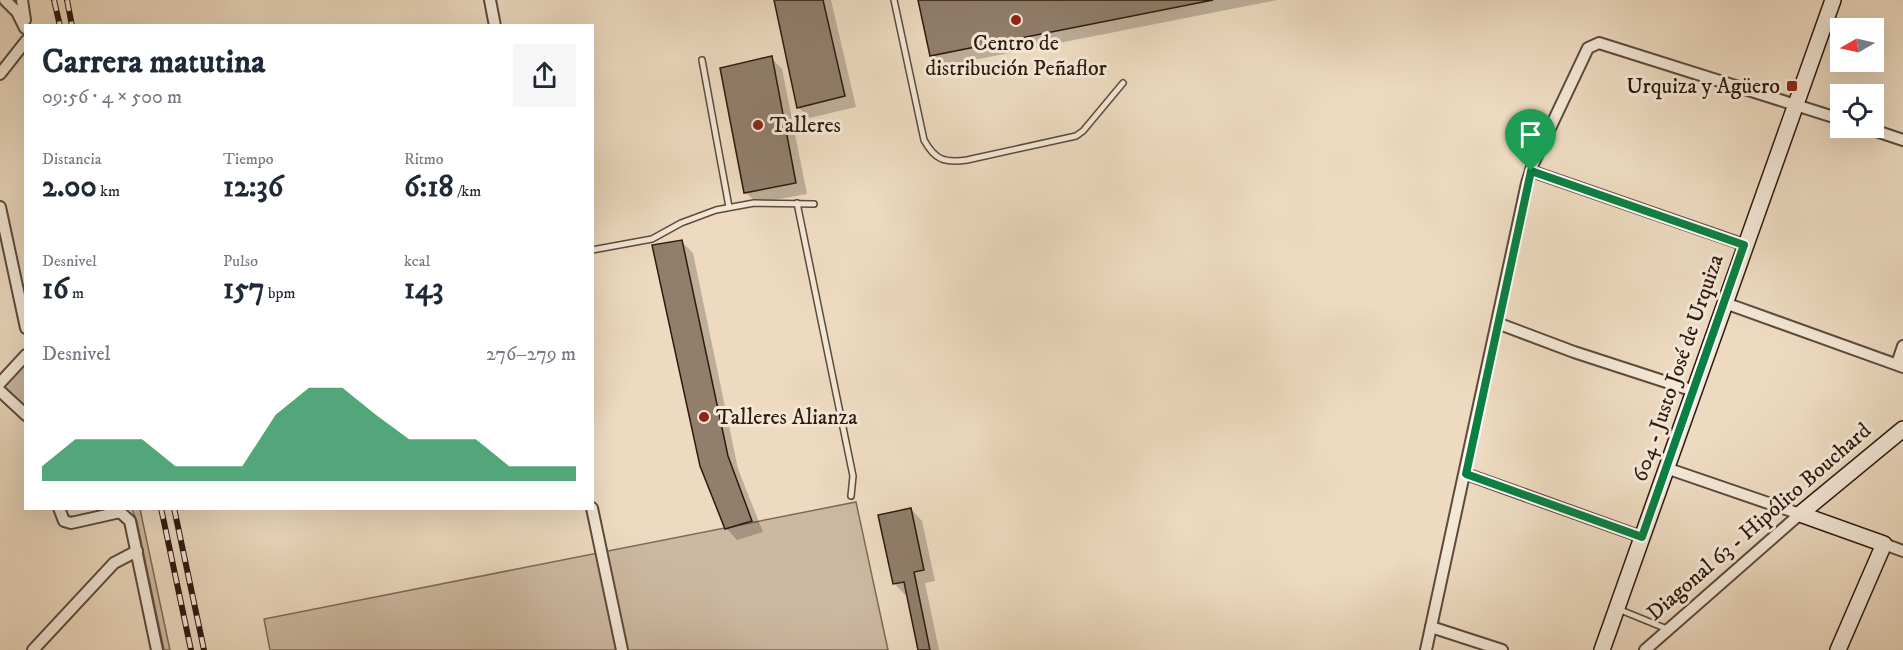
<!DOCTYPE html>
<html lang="es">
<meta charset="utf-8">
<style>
body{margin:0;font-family:"IM FELL DW Pica",serif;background:#f6f6f7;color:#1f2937;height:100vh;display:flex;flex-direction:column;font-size:22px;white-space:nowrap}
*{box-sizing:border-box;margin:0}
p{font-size:20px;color:#747a83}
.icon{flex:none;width:33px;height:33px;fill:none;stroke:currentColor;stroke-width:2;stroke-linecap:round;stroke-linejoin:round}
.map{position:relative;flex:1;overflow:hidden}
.side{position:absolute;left:24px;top:24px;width:570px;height:486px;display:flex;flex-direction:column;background:#fff;border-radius:0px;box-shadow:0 6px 24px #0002}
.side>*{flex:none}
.needle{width:39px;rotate:261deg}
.controls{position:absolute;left:1830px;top:18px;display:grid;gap:12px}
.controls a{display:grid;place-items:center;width:54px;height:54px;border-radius:0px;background:#fff;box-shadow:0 6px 24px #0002;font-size:30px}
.pin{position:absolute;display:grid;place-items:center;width:51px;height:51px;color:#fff;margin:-62px -26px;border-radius:50% 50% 50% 0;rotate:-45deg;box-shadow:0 0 6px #0007}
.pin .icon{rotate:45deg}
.round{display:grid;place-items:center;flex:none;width:63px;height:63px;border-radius:0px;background:#f6f6f7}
.head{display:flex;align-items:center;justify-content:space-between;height:102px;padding:0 18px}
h1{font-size:33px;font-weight:700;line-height:45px}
.metrics{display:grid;grid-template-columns:repeat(3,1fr);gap:9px;height:102px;padding:6px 18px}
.metrics div{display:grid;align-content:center}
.metrics b{font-size:30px;font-weight:700}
.metrics small{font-size:16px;font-weight:400}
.metrics p{font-size:16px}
.chart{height:168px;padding:12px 18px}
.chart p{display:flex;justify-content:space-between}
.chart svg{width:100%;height:108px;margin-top:6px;fill:#0b8043;opacity:.7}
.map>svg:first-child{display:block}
.green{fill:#cdb9a2;stroke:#7e6a58;stroke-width:1.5}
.shadow{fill:#0003}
.building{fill:#917e6b;stroke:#2e1a0f;stroke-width:1.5}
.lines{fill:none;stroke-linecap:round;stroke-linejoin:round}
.lane-casing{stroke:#5e4a3b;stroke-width:8}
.street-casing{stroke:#5e4a3b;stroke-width:14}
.secondary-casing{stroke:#2e1a0f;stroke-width:18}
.lane{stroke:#f3e7d6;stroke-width:5}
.street{stroke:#f3e7d6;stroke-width:10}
.secondary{stroke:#f3e7d6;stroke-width:15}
.rail-casing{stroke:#2e1a0f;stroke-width:6}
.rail{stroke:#f3e7d6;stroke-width:4;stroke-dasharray:11;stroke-linecap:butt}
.route-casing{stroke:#fff;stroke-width:12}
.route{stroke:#0b8043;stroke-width:8}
.poi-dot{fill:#8f2418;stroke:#f3e7d6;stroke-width:2}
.labels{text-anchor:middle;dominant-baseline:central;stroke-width:6;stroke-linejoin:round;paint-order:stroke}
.poi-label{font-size:22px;fill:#2e1a0f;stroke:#f3e7d6;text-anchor:start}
.street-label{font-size:22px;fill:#2e1a0f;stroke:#f3e7d6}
</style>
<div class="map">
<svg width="1903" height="650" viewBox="0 0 1903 650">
<rect width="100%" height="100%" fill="#eddac0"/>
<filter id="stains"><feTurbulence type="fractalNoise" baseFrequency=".00333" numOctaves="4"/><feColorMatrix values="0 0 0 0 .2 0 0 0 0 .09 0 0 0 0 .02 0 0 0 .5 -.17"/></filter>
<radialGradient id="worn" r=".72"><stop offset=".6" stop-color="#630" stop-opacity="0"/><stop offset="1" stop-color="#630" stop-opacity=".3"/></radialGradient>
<g class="green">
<path d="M25,362V410L3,388Z"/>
<path d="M856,502L888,650H270L264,619Z"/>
<path d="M132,509H140L170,650H164L137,522Z"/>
</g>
<g class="shadow">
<path d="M776,0H831L856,107L809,118L798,107Z"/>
<path d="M920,0H1277L943,66L931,55Z"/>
<path d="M771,58L782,69L807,194L757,203L745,192Z"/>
<path d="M681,241L693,253L738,469L763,532L737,540L726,528Z"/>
<path d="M911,509L922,521L935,581L925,583L939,650H920L908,594L905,595L894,583Z"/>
</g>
<g class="building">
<path d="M774,0H823L845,96L797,108Z"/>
<path d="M918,0H1213L930,56Z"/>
<path d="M772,56L796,183L744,193L720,68Z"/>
<path d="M682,240L728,456L752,521L725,529L700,466L652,245Z"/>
<path d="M911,508L924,570L914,572L930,650H918L904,582L893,584L878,515Z"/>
</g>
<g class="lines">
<defs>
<g id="lane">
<path d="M894,0L924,140C935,160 944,163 967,160L1076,136L1083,131L1123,83"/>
<path d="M702,60L729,207"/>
<path d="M797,203L853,476L851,496"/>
<path d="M592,250L652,239L681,223L716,210L754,203L814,204"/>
<path d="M1618,609L1667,629"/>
</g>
<g id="street">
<path d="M5,0L17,12L25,28"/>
<path d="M22,0L25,20"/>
<path d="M490,0L495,26"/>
<path d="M0,74L26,41"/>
<path d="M1867,128L1903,140"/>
<path d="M1531,171L1745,245"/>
<path d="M0,207L26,328"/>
<path d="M1725,303L1903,367"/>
<path d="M1497,323L1574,352L1694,391"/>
<path d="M1897,364L1903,346"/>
<path d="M0,383L26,355"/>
<path d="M0,391L26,415"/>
<path d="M1466,474L1642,537"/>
<path d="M59,508L64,521L71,523L120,512L130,521L157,650"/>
<path d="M592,508L622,650"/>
<path d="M1884,544L1903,551"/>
<path d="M1431,627L1502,650"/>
<path d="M33,650L114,563L137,551"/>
<path d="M1426,650L1527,183L1533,164L1588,48L1599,43L1840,119"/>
<path d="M1645,650L1800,514L1666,468"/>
</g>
<g id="secondary">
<path d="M1800,514L1884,544L1838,650"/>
<path d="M1800,514L1903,429"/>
<path d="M1602,650L1833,0"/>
</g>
</defs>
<use href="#lane" class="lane-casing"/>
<use href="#street" class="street-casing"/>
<use href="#secondary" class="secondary-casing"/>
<use href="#lane" class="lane"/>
<use href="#street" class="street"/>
<use href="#secondary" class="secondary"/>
<defs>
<g id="rail">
<path d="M54,0L60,26"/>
<path d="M67,0L72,26"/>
<path d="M161,508L191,650"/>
<path d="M174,508L204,650"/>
</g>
</defs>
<use href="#rail" class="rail-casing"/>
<use href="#rail" class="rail"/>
</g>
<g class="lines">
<defs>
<path id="route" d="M1531,171L1744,245L1642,537L1466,474Z"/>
</defs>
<use href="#route" class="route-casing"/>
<use href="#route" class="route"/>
</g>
<g class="poi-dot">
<circle cx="1016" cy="20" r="6"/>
<rect x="1786" y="80" width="12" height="12" rx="3"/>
<circle cx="758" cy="125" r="6"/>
<circle cx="704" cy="417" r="6"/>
</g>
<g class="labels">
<g class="poi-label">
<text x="1016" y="43" text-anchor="middle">Centro de<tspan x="1016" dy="25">distribución Peñaflor</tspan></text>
<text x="1780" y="86" text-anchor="end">Urquiza y Agüero</text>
<text x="770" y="125">Talleres</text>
<text x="716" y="417">Talleres Alianza</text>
</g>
<g class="street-label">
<text transform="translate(1678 368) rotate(-71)">604 - Justo José de Urquiza</text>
<text transform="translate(1759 522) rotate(-41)">Diagonal 63 - Hipólito Bouchard</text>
</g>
</g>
<rect width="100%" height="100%" filter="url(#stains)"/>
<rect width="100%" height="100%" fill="url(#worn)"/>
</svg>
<div class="controls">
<a><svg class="needle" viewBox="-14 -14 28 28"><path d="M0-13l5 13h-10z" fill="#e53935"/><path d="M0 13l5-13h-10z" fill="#747a83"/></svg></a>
<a><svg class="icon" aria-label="locate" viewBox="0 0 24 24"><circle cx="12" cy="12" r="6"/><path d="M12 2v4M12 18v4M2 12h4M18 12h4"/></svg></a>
</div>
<div class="pin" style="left:1531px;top:171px;background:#1e9e55"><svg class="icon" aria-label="arrive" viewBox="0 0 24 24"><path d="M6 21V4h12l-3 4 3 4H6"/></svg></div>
<section class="side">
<div class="head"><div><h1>Carrera matutina</h1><p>09:56 · 4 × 500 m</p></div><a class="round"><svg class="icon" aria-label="share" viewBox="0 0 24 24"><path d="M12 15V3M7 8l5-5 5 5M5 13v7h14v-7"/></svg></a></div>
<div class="metrics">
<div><p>Distancia</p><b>2.00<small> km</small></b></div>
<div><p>Tiempo</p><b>12:36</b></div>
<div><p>Ritmo</p><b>6:18<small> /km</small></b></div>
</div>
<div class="metrics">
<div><p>Desnivel</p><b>16<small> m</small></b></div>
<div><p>Pulso</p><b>157<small> bpm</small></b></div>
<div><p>kcal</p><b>143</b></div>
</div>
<div class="chart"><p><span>Desnivel</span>276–279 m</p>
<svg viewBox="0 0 160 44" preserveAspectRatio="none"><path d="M0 44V38L10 27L20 27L30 27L40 38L50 38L60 38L70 17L80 6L90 6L100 17L110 27L120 27L130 27L140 38L150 38L160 38V44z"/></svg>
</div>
</section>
</div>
